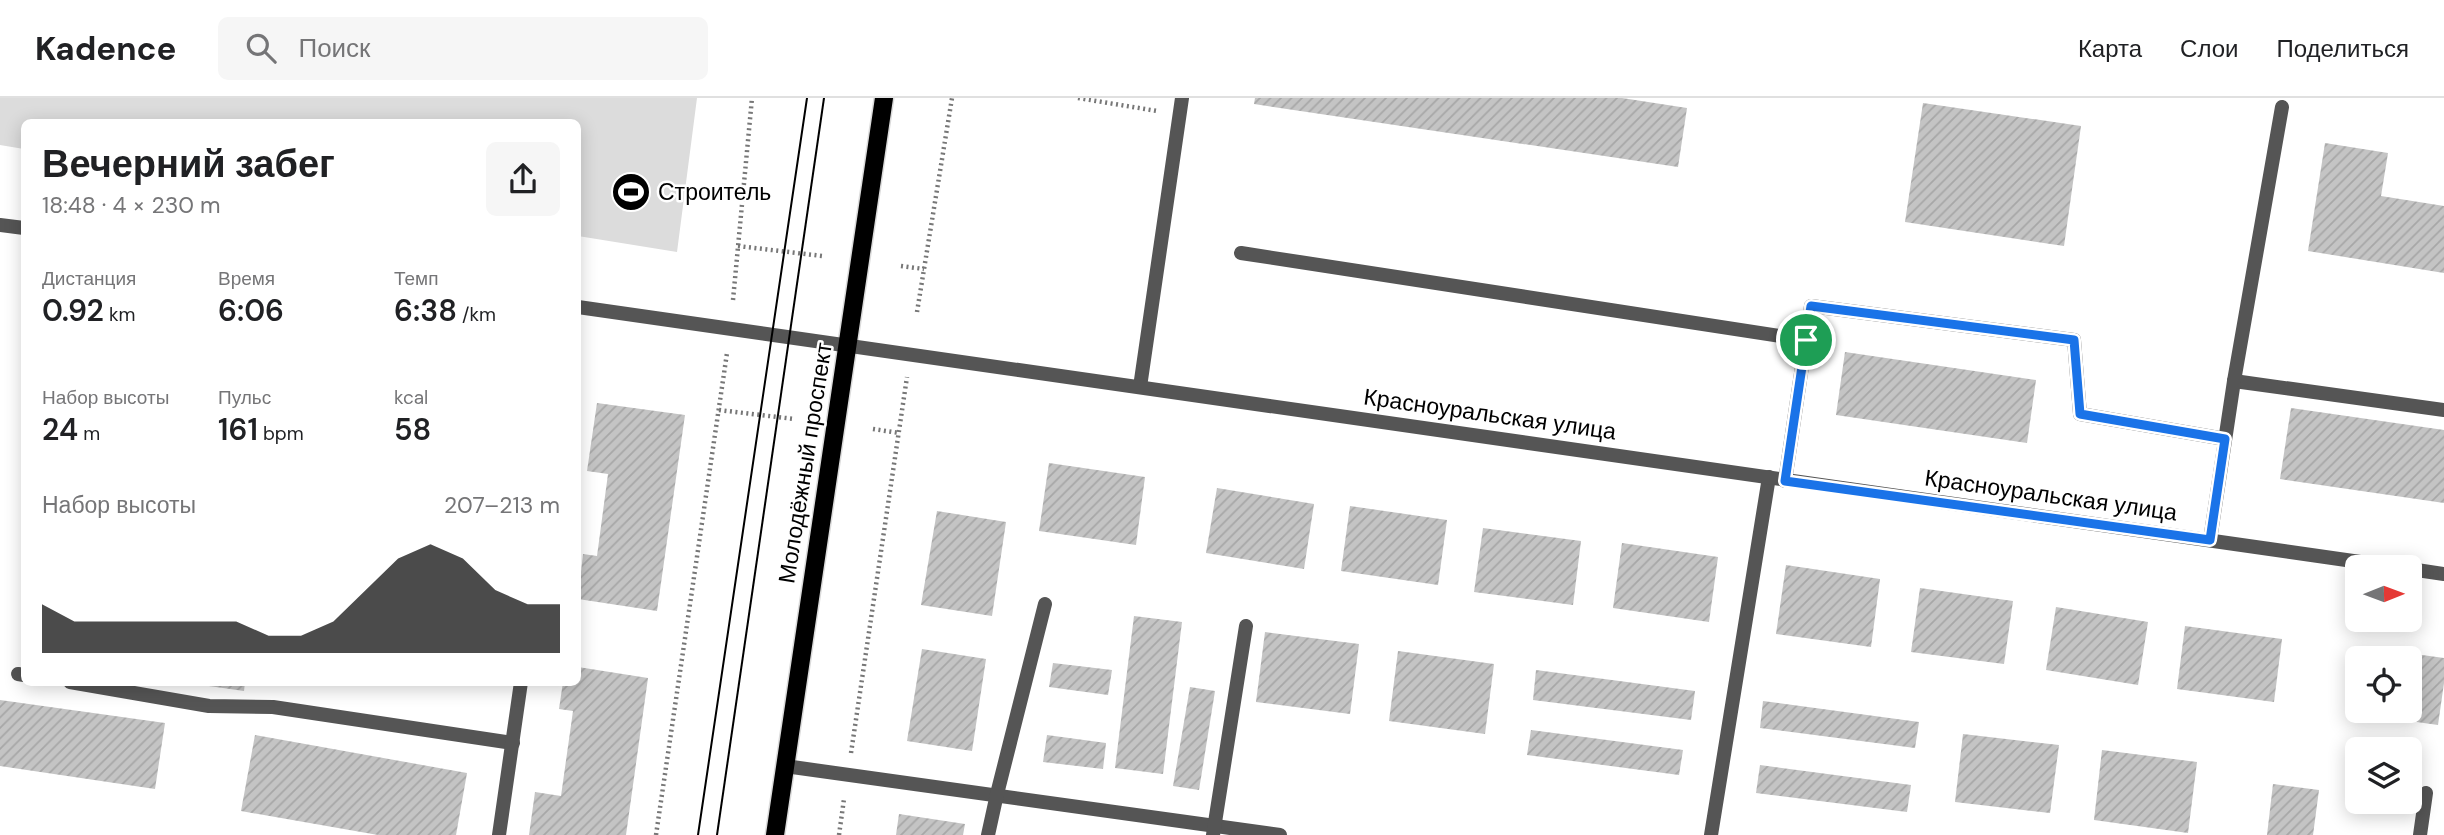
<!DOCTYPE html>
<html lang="ru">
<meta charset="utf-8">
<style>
body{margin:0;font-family:"DM Sans",sans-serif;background:#f6f6f6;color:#202124;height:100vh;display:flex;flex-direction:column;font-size:26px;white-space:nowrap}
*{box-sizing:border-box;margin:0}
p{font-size:23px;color:#757577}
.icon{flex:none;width:38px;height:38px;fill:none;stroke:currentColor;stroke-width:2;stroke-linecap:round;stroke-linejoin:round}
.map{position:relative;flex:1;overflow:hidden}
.sheet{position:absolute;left:21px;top:21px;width:560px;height:567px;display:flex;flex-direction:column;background:#fff;border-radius:10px;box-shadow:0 4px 18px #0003}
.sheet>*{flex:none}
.needle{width:46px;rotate:89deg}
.buttons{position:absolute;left:2345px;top:457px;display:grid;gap:14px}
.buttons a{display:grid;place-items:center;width:77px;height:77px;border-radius:10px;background:#fff;box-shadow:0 4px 18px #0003;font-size:35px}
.pin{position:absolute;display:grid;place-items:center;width:60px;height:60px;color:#fff;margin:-30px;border:4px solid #fff;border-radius:50%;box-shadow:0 2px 7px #0007}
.round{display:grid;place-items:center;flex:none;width:74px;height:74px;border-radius:10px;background:#f6f6f6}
.overview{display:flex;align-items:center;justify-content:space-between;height:119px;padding:0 21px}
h1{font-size:38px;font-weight:600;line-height:52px}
.figures{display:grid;grid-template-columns:repeat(3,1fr);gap:10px;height:119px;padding:7px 21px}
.figures div{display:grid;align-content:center}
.figures b{font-size:30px;font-weight:600}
.figures small{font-size:19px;font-weight:400}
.figures p{font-size:19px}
.chart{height:196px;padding:14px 21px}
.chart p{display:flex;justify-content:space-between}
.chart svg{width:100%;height:126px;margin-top:7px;fill:#000;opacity:.7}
header{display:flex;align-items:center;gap:42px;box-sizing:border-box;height:98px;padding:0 35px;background:#fff;border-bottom:2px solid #e0e0e0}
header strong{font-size:33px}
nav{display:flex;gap:38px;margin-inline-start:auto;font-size:24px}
.search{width:490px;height:63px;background:#f6f6f6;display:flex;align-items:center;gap:18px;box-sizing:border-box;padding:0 24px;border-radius:10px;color:#757577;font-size:26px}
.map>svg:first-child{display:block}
.garden{fill:#dcdcdc}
.building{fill:url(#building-hatch);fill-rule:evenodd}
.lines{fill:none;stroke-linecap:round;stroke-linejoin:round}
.primary-casing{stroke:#dbdbdb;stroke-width:21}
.path{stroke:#777;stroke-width:4.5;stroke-dasharray:2 3.5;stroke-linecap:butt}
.service{stroke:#555;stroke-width:14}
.minor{stroke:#555;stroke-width:14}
.primary{stroke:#000;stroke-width:18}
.tram{stroke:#000;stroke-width:2}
.route-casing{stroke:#fff;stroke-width:14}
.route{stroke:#1a73e8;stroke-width:9}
.labels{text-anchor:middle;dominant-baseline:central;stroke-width:5;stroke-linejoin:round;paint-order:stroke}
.poi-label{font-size:23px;fill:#000;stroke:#fff;text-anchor:start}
.street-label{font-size:23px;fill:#000;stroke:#fff}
</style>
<header>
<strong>Kadence</strong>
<div class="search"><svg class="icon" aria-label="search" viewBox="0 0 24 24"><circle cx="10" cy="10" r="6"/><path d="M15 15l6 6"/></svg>Поиск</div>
<nav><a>Карта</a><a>Слои</a><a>Поделиться</a></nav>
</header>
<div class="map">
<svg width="2444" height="737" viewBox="0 0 2444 737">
<defs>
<pattern id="building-hatch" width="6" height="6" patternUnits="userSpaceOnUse" patternTransform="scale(1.75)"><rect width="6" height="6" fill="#c4c4c4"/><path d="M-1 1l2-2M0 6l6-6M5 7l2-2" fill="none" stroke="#a7a7a7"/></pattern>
</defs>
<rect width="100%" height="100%" fill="#fff"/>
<path class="garden" d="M0,0H697L677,154L578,138V24H24V51L0,47Z"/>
<g class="building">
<path d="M1255,0H1622L1687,10L1678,69L1254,6Z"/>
<path d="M1923,5L2081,28L2064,148L1905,124Z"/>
<path d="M2325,45L2388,55L2381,98L2444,108V175L2308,153Z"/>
<path d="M1845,254L2036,282L2027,345L1836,317Z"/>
<path d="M597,305L685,317L657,513L578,501L583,456L597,458L608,376L587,373Z"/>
<path d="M2291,310L2444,332V405L2280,381Z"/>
<path d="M1049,365L1145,379L1136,447L1039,433Z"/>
<path d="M1217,390L1314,406L1304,471L1206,455Z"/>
<path d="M1350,408L1447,422L1438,487L1341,473Z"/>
<path d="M937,413L1006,424L992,518L921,507Z"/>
<path d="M1483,430L1581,443L1573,507L1474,494Z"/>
<path d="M1622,445L1718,459L1709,524L1613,510Z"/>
<path d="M1786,467L1880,481L1871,549L1776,536Z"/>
<path d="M1920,490L2013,503L2004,566L1911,554Z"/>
<path d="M2056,509L2148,524L2138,587L2046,572Z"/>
<path d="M1134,518L1182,524L1163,676L1115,670Z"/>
<path d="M2185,528L2282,541L2274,604L2177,591Z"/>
<path d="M1265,534L1359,546L1350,616L1256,604Z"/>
<path d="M2356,548L2444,560V585L2438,627L2346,614ZM2357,560H2410V612H2357Z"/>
<path d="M922,551L986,561L972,653L907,643Z"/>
<path d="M1398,553L1494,566L1485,636L1389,623Z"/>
<path d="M1053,565L1112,572L1108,597L1049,589Z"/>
<path d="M578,569L648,580L626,737H529L535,694L561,698L573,613L559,611L563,584H578Z"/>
<path d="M1536,572L1695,593L1691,622L1533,602Z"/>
<path d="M210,584H245L244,593L209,588Z"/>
<path d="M1190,589L1215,593L1199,692L1173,688Z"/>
<path d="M0,602L165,625L155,691L0,668Z"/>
<path d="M1763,603L1919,624L1915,650L1760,630Z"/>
<path d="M1531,632L1683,652L1679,677L1527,657Z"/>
<path d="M1963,636L2059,647L2050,715L1955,704Z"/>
<path d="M255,637L467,675L456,737H378L241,713Z"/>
<path d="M1047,637L1106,645L1103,671L1043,664Z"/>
<path d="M2102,652L2197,664L2188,735L2094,722Z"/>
<path d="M1760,667L1911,687L1907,714L1756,695Z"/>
<path d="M2273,686L2319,692L2313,737H2267Z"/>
<path d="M899,716L965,726L963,737H896Z"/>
</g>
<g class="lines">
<defs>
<path id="primary" d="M775,737L884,0"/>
</defs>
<use href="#primary" class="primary-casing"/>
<g class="path">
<path d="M1078,0L1157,13"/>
<path d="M738,148L822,158"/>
<path d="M901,168L924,171"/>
<path d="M733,202L752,0"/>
<path d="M917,214L952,0"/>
<path d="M719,312L794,321"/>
<path d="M873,331L899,335"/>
<path d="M851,655L907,279"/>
<path d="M656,737L727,255"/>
<path d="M839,737L844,701"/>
</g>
<g class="service">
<path d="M1241,155L1806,242"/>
<path d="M2234,283L2444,312"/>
<path d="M1140,289L1182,0"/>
<path d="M1785,383L1811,208L2074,242L2080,316L2225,341"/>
<path d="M2210,442L2234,283L2282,9"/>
<path d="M18,576L24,577"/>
<path d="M70,584L209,608L273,609L513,645"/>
<path d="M785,668L1280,737"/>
<path d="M499,737L521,584"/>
<path d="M988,737L997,696L1045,506"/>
<path d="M1213,737L1246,528"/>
<path d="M1711,737L1769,379"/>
<path d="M2420,737L2426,695"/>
</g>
<g class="minor">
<path d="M0,127L24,130"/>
<path d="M578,209L2395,469"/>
<path d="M2410,471L2444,476"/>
</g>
<use href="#primary" class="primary"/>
<g class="tram">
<path d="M698,737L807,0"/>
<path d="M717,737L824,0"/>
</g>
</g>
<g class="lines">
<defs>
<path id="route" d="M1811,208L2074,242L2080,316L2225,341L2210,442L1785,383Z"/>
</defs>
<use href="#route" class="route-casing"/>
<use href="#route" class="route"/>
</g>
<defs>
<symbol id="stadium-disc" viewBox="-11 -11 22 22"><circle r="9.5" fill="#000" stroke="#fff"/><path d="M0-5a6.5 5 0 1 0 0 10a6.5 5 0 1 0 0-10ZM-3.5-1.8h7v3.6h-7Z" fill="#fff"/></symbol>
</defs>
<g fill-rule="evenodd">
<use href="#stadium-disc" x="609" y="72" width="44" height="44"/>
</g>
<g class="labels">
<g class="poi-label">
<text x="658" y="94">Строитель</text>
</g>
<g class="street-label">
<text transform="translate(1490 316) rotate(8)">Красноуральская улица</text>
<text transform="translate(805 365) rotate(-81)">Молодёжный проспект</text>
<text transform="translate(2051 397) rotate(8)">Красноуральская улица</text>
</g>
</g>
</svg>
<div class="buttons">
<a><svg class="needle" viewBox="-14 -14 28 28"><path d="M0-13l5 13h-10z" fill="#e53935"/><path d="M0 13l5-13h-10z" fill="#757577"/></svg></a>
<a><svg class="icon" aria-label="locate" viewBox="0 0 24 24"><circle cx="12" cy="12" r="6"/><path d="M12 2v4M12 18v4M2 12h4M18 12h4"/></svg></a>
<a><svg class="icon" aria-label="layers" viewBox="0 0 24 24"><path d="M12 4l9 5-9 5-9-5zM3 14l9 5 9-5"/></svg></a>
</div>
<div class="pin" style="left:1806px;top:242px;background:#1e9e55"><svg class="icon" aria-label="arrive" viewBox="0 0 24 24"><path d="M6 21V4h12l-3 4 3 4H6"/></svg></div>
<section class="sheet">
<div class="overview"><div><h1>Вечерний забег</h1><p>18:48 · 4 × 230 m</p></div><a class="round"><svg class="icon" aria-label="share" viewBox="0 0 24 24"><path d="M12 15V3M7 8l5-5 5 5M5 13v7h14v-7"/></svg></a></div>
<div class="figures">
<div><p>Дистанция</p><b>0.92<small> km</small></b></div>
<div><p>Время</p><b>6:06</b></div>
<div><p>Темп</p><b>6:38<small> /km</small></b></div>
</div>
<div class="figures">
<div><p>Набор высоты</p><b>24<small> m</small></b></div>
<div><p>Пульс</p><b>161<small> bpm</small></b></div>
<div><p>kcal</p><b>58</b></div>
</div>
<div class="chart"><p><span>Набор высоты</span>207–213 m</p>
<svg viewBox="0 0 160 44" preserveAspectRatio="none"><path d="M0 44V27L10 33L20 33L30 33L40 33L50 33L60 33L70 38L80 38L90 33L100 22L110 11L120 6L130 11L140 22L150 27L160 27V44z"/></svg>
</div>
</section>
</div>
